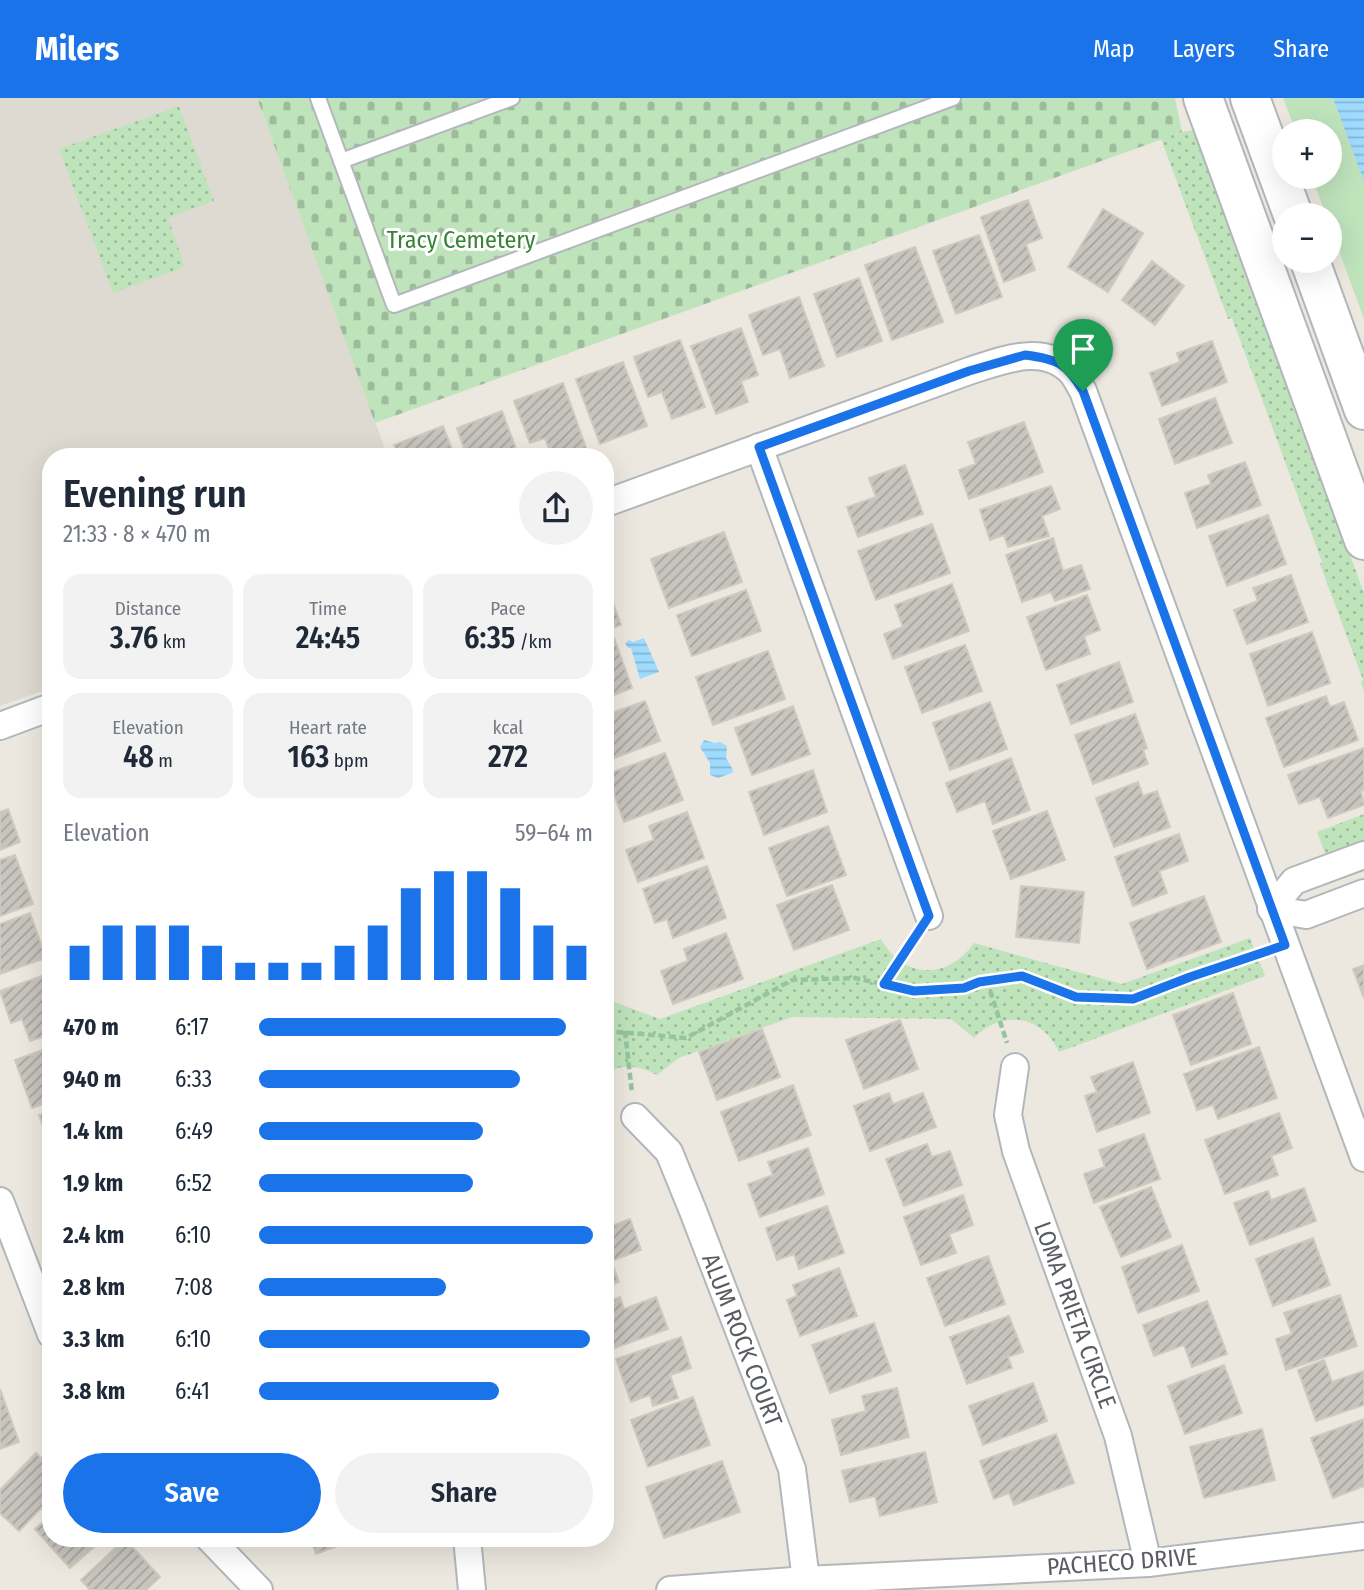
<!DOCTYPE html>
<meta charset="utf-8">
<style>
body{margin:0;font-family:"Fira Sans Condensed",sans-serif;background:#f2f2f3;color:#1f2937;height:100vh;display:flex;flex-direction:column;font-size:26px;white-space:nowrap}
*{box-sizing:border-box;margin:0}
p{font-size:23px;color:#747a83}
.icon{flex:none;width:38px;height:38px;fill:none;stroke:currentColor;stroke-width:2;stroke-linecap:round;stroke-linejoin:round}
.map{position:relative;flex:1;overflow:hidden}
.drawer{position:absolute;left:42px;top:350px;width:572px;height:1099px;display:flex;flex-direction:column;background:#fff;border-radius:28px;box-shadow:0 7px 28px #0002}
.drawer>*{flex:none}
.fabs{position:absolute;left:1272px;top:21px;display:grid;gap:14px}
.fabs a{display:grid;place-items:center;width:70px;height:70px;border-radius:50%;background:#fff;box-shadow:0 7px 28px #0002;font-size:35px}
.pin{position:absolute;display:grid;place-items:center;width:60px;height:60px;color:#fff;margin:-72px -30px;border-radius:50% 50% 50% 0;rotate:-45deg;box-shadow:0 0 7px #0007}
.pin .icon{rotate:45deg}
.round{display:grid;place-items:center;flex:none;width:74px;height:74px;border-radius:37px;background:#f2f2f3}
.overview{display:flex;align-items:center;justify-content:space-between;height:119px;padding:0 21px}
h1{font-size:38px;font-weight:600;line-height:52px}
.stats{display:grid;grid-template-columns:repeat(3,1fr);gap:10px;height:119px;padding:7px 21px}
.stats div{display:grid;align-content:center;border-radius:18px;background:#f2f2f3;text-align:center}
.stats b{font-size:30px;font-weight:600}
.stats small{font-size:19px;font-weight:400}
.stats p{font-size:19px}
.chart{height:196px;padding:14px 21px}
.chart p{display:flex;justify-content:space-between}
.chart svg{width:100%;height:126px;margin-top:7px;stroke:#1a73e8;stroke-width:6}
.button{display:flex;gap:14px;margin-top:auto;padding:14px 21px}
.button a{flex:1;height:80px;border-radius:42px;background:#1a73e8;color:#fff;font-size:28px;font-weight:600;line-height:80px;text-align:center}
.button a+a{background:#f2f2f3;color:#1f2937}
ul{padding:0 21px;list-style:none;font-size:23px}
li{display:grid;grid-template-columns:112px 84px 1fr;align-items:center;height:52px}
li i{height:18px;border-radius:9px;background:#1a73e8}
header{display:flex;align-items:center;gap:42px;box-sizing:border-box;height:98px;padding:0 35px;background:#1a73e8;color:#fff}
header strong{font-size:33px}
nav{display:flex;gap:38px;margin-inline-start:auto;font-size:24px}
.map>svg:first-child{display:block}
.education{fill:#dedad1}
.grass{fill:#bfe4bc}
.cemetery{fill:url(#cemetery-stones)}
.park{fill:url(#park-dots)}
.water{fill:url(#water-rules)}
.building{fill:url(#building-hatch);stroke:#d0c9be;stroke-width:2}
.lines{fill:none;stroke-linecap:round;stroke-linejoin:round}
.service-casing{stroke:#b3b7bb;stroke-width:18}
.minor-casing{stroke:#b3b7bb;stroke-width:30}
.secondary-casing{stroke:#b2b6bb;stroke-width:42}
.path{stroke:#95c49f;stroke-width:4.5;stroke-dasharray:7 3.5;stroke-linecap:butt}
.service{stroke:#fff;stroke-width:14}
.minor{stroke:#fff;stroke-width:26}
.secondary{stroke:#fff;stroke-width:38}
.route-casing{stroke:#fff;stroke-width:14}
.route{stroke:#1a73e8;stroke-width:9}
.labels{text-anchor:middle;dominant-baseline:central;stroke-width:6;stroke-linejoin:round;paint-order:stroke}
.park-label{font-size:24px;fill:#378335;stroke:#fff}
.street-label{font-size:24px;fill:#595d61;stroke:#fff}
</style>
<header>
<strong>Milers</strong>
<nav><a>Map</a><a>Layers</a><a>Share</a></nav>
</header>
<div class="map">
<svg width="1364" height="1492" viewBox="0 0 1364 1492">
<defs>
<pattern id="cemetery-stones" width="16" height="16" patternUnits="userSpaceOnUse" patternTransform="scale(1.75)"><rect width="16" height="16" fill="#bfe4bc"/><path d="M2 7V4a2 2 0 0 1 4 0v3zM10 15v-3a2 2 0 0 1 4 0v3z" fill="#9ebc9c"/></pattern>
<pattern id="park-dots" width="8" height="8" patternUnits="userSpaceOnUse" patternTransform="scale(1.75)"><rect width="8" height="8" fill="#bfe4bc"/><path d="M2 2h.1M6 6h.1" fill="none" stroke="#9ebc9c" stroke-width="1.8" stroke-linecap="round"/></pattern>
<pattern id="water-rules" width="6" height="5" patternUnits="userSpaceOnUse" patternTransform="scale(1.75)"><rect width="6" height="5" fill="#9edbfe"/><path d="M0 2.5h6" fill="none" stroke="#84b5d1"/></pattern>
<pattern id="building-hatch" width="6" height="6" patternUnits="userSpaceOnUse" patternTransform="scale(1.75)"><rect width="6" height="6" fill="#c8c5bf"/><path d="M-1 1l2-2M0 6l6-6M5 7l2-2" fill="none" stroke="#a5a39f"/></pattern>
</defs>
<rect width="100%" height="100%" fill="#ece8e0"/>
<path class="education" d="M0,0H257L388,359H51V590L0,608Z"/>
<path class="grass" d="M1283,0H1364V221L1330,128V117H1326L1312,79H1330V33H1296Z"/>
<path class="cemetery" d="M257,0H1175L1182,34L375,325Z"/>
<g class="park">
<path d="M179,8L214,103L168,120L185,169L113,195L59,51Z"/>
<path d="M1194,32L1364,495V593L1361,584L1363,582L1320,466L1322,464L1232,220L1228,221L1161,41L1182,34Z"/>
<path d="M1364,716V745L1326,758L1317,734Z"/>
<path d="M1250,840L1265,878L1059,954C1042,917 1002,911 974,940L951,921L792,919L679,960L657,977C639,967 624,966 606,974V901L660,921L881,841C904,881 947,883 974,845L1122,886Z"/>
</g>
<g class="water">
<path d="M1333,0H1364V83Z"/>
<path d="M644,540L659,574L640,581L631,550H628L625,545L629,542L633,544Z"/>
<path d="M704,642L715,645L720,644L727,648L726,660L733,672L732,675L718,680L710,677V665L700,649Z"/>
</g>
<g class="building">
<path d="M1028,102L1042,140L1026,146L1035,172L1004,184L981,119Z"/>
<path d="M1103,111L1143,135L1108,194L1068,169Z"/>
<path d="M979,137L1002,199L956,216L933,153Z"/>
<path d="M915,149L943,224L892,242L865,167Z"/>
<path d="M1152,163L1184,188L1155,227L1122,202Z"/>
<path d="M859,180L882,243L837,259L814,196Z"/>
<path d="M799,199L824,268L790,280L780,251L763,257L749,217Z"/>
<path d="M741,230L758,277L741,283L748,304L716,316L691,248Z"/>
<path d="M680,242L705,309L672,321L662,294L648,299L634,259Z"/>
<path d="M1212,243L1227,284L1162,308L1150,275L1180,264L1177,255Z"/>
<path d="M623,264L647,328L600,346L576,281Z"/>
<path d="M563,285L589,358L586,359H552L545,340L530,345L514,303Z"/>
<path d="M1215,300L1232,345L1175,366L1159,321Z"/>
<path d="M502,313L519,359H467L457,330Z"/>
<path d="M1024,324L1043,374L969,401L959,372L976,366L968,344Z"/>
<path d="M443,328L455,359H399L394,347Z"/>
<path d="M1245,364L1261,407L1197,430L1185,395L1211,386L1208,377Z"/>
<path d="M905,367L923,416L858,439L847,409L876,399L869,380Z"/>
<path d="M1051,388L1060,411L1042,418L1049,438L1008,449L1004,437L990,442L980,412Z"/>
<path d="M1268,417L1286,466L1227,488L1209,438Z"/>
<path d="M932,426L950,475L876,502L858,453Z"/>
<path d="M724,434L742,484L669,510L651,461Z"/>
<path d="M1053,440L1063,473L1081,467L1090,491L1055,503L1051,494L1022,504L1006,457Z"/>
<path d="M1291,477L1308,524L1247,546L1234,512L1258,503L1253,490Z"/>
<path d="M606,486L621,527L606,532Z"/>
<path d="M952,486L969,533L893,561L884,536L903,529L895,507Z"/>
<path d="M746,492L761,533L692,558L677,517Z"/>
<path d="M1087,497L1100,532L1084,538L1090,556L1046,572L1027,519Z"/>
<path d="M1312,534L1330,585L1268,608L1250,556Z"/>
<path d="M614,540L632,590L606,600V543Z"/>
<path d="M965,547L982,593L922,615L905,569Z"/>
<path d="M768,553L785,601L713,627L696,579Z"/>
<path d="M1119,564L1133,604L1071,626L1057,587Z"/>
<path d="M1326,598L1330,609L1344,604L1358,642L1284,669L1266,620Z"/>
<path d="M645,603L660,643L606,663V617Z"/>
<path d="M990,604L1007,651L950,672L933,625Z"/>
<path d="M793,608L810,656L752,677L735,630Z"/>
<path d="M1135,616L1147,650L1143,652L1148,666L1093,686L1075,637Z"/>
<path d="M1364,650V692L1361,693L1364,707L1328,720L1320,699L1299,706L1288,677Z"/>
<path d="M665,655L683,702L624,724L607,676Z"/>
<path d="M1011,660L1030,712L993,726L985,703L957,714L946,685Z"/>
<path d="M813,672L827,714L764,737L749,694Z"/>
<path d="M1138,684L1143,698L1157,693L1170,729L1114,749L1096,700Z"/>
<path d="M8,711L20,744L0,752V714Z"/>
<path d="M1047,713L1065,762L1011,781L993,733Z"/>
<path d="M687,714L704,760L638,784L626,752L654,742L649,728Z"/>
<path d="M828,728L846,777L787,798L769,750Z"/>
<path d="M1179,736L1188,763L1159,773L1167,795L1133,808L1115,759Z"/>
<path d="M15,757L33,806L0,818V762Z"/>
<path d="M707,768L726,820L673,840L667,821L655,825L643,791Z"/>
<path d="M832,787L849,832L794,852L777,807Z"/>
<path d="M1021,788L1084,794L1079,845L1016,839Z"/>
<path d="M1204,798L1221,844L1147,871L1130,825Z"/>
<path d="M30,815L46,860L0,876V826Z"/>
<path d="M726,835L743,881L673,906L661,873L688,863L684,851Z"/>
<path d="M1364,867V900L1353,871Z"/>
<path d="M50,875L51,936L30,943L22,921L11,925L0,893Z"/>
<path d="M1233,895L1251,946L1191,967L1173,917Z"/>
<path d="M900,922L918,971L864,991L846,942Z"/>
<path d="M762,931L780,979L717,1002L699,954Z"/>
<path d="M51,949V1003L32,1010L15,962Z"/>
<path d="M1259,949L1277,1000L1218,1021L1213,1007L1197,1012L1184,976Z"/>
<path d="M1133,964L1150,1015L1097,1034L1085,998L1097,994L1091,979Z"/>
<path d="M793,987L811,1037L739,1063L721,1014Z"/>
<path d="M889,995L893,1006L923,995L936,1029L870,1053L854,1008Z"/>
<path d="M51,1013V1049L39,1017Z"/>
<path d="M1279,1015L1292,1050L1271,1058L1278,1077L1225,1096L1205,1042Z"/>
<path d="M1144,1036L1160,1081L1094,1105L1084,1076L1105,1069L1099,1052Z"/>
<path d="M927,1046L932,1059L950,1053L962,1087L904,1108L886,1061Z"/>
<path d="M808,1050L824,1096L760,1119L748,1086L773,1077L768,1064Z"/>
<path d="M1151,1089L1171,1139L1121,1159L1100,1109Z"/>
<path d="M1304,1090L1316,1123L1250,1147L1234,1105L1268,1093L1271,1102Z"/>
<path d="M963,1097L973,1127L949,1136L956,1155L921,1167L904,1119Z"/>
<path d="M827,1108L844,1155L799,1171L794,1156L777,1162L766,1130Z"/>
<path d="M630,1121L641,1152L611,1163L619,1184L606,1189V1130Z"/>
<path d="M1313,1140L1330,1187L1273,1208L1256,1161Z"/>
<path d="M1182,1147L1199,1193L1138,1215L1122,1169Z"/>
<path d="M988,1158L1005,1206L945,1228L927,1180Z"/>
<path d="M839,1170L857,1218L800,1238L787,1202L797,1198L793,1187Z"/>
<path d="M1340,1197L1357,1248L1286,1272L1276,1241L1292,1236L1284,1215Z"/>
<path d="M620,1199L624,1211L656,1199L668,1231L606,1253V1204Z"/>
<path d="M1207,1203L1227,1256L1192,1269L1184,1247L1154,1258L1143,1227Z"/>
<path d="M1009,1218L1023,1254L1008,1259L1012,1270L967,1286L950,1239Z"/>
<path d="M874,1225L891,1273L830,1295L812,1247Z"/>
<path d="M681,1239L691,1270L670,1277L678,1300L653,1308L650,1297L631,1304L616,1261Z"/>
<path d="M1324,1262L1332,1284L1364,1273V1307L1316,1323L1298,1272Z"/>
<path d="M1224,1267L1242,1315L1185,1336L1168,1288Z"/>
<path d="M1033,1285L1047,1323L983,1347L969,1308Z"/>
<path d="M897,1290L909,1339L841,1357L832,1322L866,1313L862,1298Z"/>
<path d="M0,1291L19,1344L0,1351Z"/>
<path d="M693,1299L710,1347L648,1369L631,1322Z"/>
<path d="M1364,1321V1388L1333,1400L1311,1340Z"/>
<path d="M1262,1331L1275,1382L1204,1400L1190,1349Z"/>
<path d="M1056,1336L1074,1385L1014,1407L1009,1395L994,1401L980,1363Z"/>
<path d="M925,1354L937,1404L880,1418L875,1398L850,1404L842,1373Z"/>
<path d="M36,1355L51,1369V1400L19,1433L0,1415V1392Z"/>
<path d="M722,1363L740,1414L664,1440L646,1389Z"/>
<path d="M51,1417V1440H104L70,1470L35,1431Z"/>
<path d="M310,1440H341L343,1446L316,1456Z"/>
<path d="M125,1441L160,1479L146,1492H90L81,1482Z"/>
</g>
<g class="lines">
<defs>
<g id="service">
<path d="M318,0L394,207L953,0"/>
<path d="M341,63L512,0"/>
</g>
<g id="minor">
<path d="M759,349L929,818"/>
<path d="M606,405L969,273C1001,263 1044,244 1072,275C1076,280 1080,288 1083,293L1364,1060"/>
<path d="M0,628L51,609"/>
<path d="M1364,757L1294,783L1271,811L1306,817L1364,795"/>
<path d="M1015,969L1008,1017L1016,1053L1118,1338L1148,1465"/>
<path d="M635,1019L669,1054L693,1113L792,1371L806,1482"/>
<path d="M0,1103L51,1236"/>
<path d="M209,1440L259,1492"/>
<path d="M467,1440L472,1492"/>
<path d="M670,1492L806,1482L1148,1465L1364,1438"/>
</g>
<g id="secondary">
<path d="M1203,0L1364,442"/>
<path d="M1250,0L1293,117"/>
<path d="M1310,163L1364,312"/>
</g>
</defs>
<use href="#service" class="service-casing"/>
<use href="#minor" class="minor-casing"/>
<use href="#secondary" class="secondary-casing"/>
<g class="path">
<path d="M987,883L1007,945"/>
<path d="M884,886L914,840"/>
<path d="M606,933L686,940L792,882L855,880L914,893L964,890L980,884L1022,878L1076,899L1133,901L1261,855"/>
<path d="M625,933L632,995"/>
</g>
<use href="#service" class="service"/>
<use href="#minor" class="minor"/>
<use href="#secondary" class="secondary"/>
</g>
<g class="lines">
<defs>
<path id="route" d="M1025,257C1057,261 1066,265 1083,293L1285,847L1190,879L1133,901L1076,899L1022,878L979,884L964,890L914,893L884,886L929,818L759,349L969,273Z"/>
</defs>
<use href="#route" class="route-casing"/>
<use href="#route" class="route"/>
</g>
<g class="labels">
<g class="park-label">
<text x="461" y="142">Tracy Cemetery</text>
</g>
<g class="street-label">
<text transform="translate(1075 1217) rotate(70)">LOMA PRIETA CIRCLE</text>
<text transform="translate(742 1242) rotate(69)">ALUM ROCK COURT</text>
<text transform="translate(1122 1464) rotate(-4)">PACHECO DRIVE</text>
</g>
</g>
</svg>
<div class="fabs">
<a>+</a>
<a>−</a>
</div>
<div class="pin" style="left:1083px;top:293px;background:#1e9e55"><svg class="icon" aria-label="arrive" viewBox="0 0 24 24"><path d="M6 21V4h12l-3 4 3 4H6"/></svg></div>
<section class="drawer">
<div class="overview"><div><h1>Evening run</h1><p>21:33 · 8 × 470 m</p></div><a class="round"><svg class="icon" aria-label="share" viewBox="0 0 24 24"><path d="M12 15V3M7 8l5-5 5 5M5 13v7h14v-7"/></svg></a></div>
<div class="stats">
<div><p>Distance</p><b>3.76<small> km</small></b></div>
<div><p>Time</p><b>24:45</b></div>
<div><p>Pace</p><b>6:35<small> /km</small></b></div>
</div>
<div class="stats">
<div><p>Elevation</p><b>48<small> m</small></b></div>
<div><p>Heart rate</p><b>163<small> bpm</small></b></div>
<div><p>kcal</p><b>272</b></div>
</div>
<div class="chart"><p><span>Elevation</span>59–64 m</p>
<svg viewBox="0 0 160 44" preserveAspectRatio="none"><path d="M5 44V32M15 44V25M25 44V25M35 44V25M45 44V32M55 44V38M65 44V38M75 44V38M85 44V32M95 44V25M105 44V12M115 44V6M125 44V6M135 44V12M145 44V25M155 44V32"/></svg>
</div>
<ul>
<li><b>470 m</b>6:17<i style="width:92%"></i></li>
<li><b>940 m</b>6:33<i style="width:78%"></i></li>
<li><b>1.4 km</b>6:49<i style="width:67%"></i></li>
<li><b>1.9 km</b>6:52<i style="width:64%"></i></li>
<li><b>2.4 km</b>6:10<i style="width:100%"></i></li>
<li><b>2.8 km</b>7:08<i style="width:56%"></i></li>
<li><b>3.3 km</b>6:10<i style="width:99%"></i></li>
<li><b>3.8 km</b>6:41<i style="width:72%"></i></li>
</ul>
<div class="button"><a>Save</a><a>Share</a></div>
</section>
</div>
